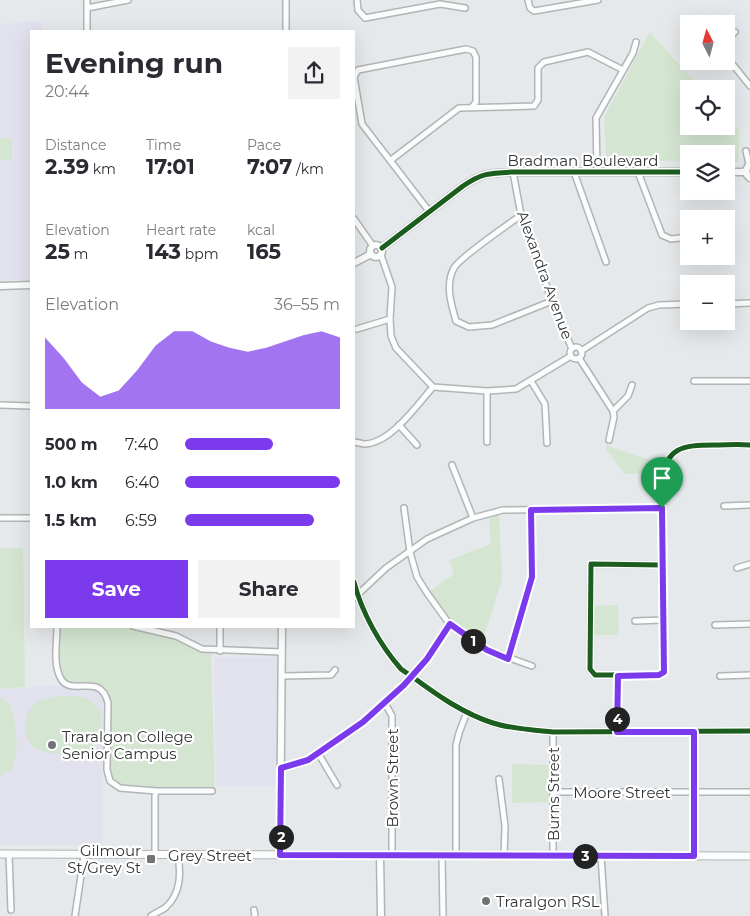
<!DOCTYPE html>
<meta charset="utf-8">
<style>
body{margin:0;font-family:Montserrat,sans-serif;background:#f2f2f3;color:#2b2b33;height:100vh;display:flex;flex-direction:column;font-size:19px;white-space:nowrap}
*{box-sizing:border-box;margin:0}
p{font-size:16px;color:#7c7c81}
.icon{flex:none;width:28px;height:28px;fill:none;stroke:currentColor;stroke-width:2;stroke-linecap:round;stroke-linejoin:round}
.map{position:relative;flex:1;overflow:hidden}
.sheet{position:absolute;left:30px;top:30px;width:325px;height:598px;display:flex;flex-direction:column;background:#fff;border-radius:0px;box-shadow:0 5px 20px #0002}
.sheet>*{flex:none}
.needle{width:32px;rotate:354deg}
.tools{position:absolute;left:680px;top:15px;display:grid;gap:10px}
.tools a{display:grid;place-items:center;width:55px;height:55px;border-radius:0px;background:#fff;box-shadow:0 5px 20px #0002;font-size:25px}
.pin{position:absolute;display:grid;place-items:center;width:42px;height:42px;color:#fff;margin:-51px -21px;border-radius:50% 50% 50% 0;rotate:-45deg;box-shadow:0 0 5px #0007}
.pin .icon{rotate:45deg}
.km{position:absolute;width:25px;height:25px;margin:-12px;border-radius:50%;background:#222;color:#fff;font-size:14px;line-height:25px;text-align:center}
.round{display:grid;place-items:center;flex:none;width:52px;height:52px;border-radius:0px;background:#f2f2f3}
.summary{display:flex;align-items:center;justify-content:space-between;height:85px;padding:0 15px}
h1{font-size:28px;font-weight:700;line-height:38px}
.stats{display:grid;grid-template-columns:repeat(3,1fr);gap:8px;height:85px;padding:5px 15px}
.stats div{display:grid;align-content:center}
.stats b{font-size:21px;font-weight:700}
.stats small{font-size:14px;font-weight:400}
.stats p{font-size:14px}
.chart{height:140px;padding:10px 15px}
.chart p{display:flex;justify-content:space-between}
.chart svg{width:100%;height:90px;margin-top:5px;fill:#7c3aed;opacity:.7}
.primary-button{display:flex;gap:10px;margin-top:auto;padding:10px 15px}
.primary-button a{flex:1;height:58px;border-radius:0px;background:#7c3aed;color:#fff;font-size:20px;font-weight:700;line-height:58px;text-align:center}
.primary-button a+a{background:#f2f2f3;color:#2b2b33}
ul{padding:0 15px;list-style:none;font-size:16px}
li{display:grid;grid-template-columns:80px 60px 1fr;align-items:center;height:38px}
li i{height:12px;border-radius:6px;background:#7c3aed}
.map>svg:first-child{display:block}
.education{fill:#e2e1ee}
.green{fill:#d4e6d2}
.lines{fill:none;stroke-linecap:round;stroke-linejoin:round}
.minor-casing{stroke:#b2b4b6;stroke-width:8}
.tertiary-casing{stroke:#b2b4b6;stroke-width:9}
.secondary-casing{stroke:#b2b4b6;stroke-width:9}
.minor{stroke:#fbfcfc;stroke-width:5}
.tertiary{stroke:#fbfcfc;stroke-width:6}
.secondary{stroke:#fbfcfc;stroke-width:7}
.cycleway-casing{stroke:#fff;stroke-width:8}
.cycleway{stroke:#1b5e20;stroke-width:5}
.route-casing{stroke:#fff;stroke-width:10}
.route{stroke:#7c3aed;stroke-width:6}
.poi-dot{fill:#727375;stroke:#fff;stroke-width:2}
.labels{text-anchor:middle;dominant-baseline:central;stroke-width:4.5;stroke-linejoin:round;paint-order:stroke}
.street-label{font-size:15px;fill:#333436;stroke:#fff}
.poi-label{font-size:15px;fill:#333436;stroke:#fff;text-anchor:start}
</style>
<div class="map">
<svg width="750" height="916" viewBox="0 0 750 916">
<rect width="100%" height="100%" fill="#e6e9eb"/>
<g class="education">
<path d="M42,21L43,31H31V280H0V24Z"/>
<path d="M214,657H277L278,786H216Z"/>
<path d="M54,685L98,690L103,695L102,845H0V690Z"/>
</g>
<g class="green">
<path d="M650,32L701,89H689V126H726V116L740,131L738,162H726V154H689V161L606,160L604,117Z"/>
<rect x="0" y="138" width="12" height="22"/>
<path d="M607,444L613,448L660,463L663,469L658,474H625L606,449Z"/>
<path d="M499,515L502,579L481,646L450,625L427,593L454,574L449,560L491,544L489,517Z"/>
<path d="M0,548H23L25,687L0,689Z"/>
<path d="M618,605L619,635H590L591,606Z"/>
<path d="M57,626H133L176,636L202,649L211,650L215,787L212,791L120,788L110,781L107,770L108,703L99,687L68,685L57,667Z"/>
<path d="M57,696C72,696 90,694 99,709C104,717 100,730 98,738C96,743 94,749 90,751C81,757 47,755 37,749C21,740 22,715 35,704C41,699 50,698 57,696Z"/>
<path d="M0,697C3,699 7,701 9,704C17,717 21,759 10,770C8,772 3,774 0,776Z"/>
<path d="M512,764L549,765V802L512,803Z"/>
</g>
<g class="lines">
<defs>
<g id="minor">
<path d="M357,0L358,10L365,18L440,4L465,8"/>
<path d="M528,0L530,8L534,11L598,0"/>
<path d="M87,8L128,0"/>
<path d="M87,31V0"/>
<path d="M286,31V0"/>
<path d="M726,40L735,32"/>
<path d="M726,56L750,86"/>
<path d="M354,77L358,70L466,49L473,51L476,57V102L472,107"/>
<path d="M354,77L362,124L429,211"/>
<path d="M746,151L749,164"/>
<path d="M391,160L459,108L534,106L538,100V68L544,62L588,52L623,70"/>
<path d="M513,172L521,215L552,301L572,349"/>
<path d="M574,172L606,262"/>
<path d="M597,172L596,118L633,53L636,42"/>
<path d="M638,172L662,235L671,239L689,237"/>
<path d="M521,215C508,225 460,257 454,268C445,284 451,304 456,321L469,327L492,325L552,301"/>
<path d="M354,219L373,246"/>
<path d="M381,255L392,287L390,319L391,336L396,348L433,387L487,391L516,389L571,356"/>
<path d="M726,304L750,303"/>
<path d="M357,329L390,319"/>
<circle cx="576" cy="353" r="6"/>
<path d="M581,351L648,308L659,305L689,304"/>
<path d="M579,358L613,411L614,417L609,440"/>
<path d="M531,381L545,404L547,443"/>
<path d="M694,381H750"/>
<path d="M0,405L31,406"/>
<path d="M613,411L628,396L632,385"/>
<path d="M399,425L417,445"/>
<path d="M354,442C357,442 362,444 365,444C391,443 417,405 433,387"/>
<path d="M487,442V391"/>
<path d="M452,465L473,518"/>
<path d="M724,506L750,505"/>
<path d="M404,508L410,552L417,577L427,593L450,625L487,650L532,666"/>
<path d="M0,518H31"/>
<path d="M662,565L591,564L590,669L595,675H659L664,672L662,483C665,447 683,445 714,445C726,445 738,444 750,445"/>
<path d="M737,568L750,564"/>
<path d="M354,582C362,613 380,645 401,669C405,672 410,675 414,678C437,695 464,714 493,723C512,729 533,730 553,732L750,731"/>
<path d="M354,598L386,568L427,539L473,518L503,510L662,508"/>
<path d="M635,621L664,620"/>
<path d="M715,625L750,624"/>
<path d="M57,626C57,642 53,663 60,677C70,699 100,670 108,703L107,770L110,781L120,788L156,791L155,796V855"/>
<path d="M133,626L176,636L202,649L282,652"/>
<path d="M220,626V651"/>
<path d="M508,659L533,577L531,510"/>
<path d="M282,676L331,675L335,670"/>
<path d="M720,676L750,675"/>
<path d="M385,703L392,716V856"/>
<path d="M553,732V855"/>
<path d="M617,732L618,675"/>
<path d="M318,753L337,785"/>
<path d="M281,768L308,760L356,727L385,703L427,659L450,625"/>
<path d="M499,779L505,826L504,856"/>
<path d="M156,791H212"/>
<path d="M554,792H750"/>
<path d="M9,854L11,910"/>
<path d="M442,856L443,916"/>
<path d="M456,856V745L459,733L467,712"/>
<path d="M601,856L605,916"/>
<path d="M694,856V732"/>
<path d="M254,910L255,916"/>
<path d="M75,916L85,848"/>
<path d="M151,916C155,913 160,911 165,908C181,894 181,874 178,855"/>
</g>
<g id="tertiary">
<path d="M750,163L746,170L747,175L750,178"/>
<path d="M726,172H746"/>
<circle cx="376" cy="251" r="6"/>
<path d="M382,248L463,186C482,173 490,173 513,172H689"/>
<path d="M354,263L371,254"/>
<path d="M0,286L31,285"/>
<path d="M280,855L282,626"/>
<path d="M380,855L381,916"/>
</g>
<path id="secondary" d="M0,854L750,856"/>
</defs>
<use href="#minor" class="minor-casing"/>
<use href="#tertiary" class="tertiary-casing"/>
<use href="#secondary" class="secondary-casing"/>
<use href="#minor" class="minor"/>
<use href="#tertiary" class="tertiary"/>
<use href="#secondary" class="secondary"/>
<defs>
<g id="cycleway">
<path d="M382,248L463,186C482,173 490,173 513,172H689"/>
<path d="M662,565L591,564L590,669L595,675H659L664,672L662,483C665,447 683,445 714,445C726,445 738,444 750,445"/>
<path d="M354,582C362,613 380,645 401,669C405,672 410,675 414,678C437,695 464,714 493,723C512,729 533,730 553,732L750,731"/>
</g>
</defs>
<use href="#cycleway" class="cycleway-casing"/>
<use href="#cycleway" class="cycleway"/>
</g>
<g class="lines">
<defs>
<path id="route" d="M662,508L664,672L659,675L618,676L617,732H694V856L280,855L281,768L308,760L363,722L404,685L427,659L450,624L487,650L508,659L532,577L531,510Z"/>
</defs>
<use href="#route" class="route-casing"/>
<use href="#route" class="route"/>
</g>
<g class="poi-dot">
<circle cx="52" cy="745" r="5"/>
<rect x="146" y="854" width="10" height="10" rx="2.5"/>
<circle cx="486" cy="901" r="5"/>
</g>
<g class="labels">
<g class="street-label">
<text x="583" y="160">Bradman Boulevard</text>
<text transform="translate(545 275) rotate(70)">Alexandra Avenue</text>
<text transform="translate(392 778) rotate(-90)">Brown Street</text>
<text x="622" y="792">Moore Street</text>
<text transform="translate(553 794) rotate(-90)">Burns Street</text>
<text x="210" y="855">Grey Street</text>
</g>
<g class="poi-label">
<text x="62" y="736">Traralgon College<tspan x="62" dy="17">Senior Campus</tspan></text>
<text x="141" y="850" text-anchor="end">Gilmour<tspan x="141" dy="17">St/Grey St</tspan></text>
<text x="496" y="901">Traralgon RSL</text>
</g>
</g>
</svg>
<div class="tools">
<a><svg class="needle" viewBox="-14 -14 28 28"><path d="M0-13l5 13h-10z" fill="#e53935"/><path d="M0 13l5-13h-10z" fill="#7c7c81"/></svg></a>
<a><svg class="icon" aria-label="locate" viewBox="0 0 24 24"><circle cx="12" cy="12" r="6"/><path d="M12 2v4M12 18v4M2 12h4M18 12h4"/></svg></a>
<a><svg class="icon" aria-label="layers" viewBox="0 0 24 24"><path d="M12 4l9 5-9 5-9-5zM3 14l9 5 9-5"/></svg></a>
<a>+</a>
<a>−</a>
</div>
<div class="pin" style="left:662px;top:508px;background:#1e9e55"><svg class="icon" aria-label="arrive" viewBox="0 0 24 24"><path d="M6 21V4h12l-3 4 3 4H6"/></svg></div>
<b class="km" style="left:473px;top:641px">1</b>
<b class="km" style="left:281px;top:837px">2</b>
<b class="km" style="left:585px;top:856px">3</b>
<b class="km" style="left:617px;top:719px">4</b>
<section class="sheet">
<div class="summary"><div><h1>Evening run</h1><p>20:44</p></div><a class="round"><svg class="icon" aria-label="share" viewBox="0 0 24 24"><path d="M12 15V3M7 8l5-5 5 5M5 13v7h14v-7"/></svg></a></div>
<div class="stats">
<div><p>Distance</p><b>2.39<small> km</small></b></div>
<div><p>Time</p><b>17:01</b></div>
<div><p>Pace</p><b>7:07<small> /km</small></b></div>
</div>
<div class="stats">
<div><p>Elevation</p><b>25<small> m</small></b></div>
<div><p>Heart rate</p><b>143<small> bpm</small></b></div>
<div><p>kcal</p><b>165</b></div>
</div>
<div class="chart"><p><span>Elevation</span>36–55 m</p>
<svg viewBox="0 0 160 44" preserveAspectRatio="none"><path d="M0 44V9L10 19L20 31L30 38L40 35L50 25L60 13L70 6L80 6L90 11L100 14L110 16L120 14L130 11L140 8L150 6L160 9V44z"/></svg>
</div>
<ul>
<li><b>500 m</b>7:40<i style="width:57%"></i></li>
<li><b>1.0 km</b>6:40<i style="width:100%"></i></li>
<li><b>1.5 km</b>6:59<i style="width:83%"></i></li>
</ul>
<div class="primary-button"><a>Save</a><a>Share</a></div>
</section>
</div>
